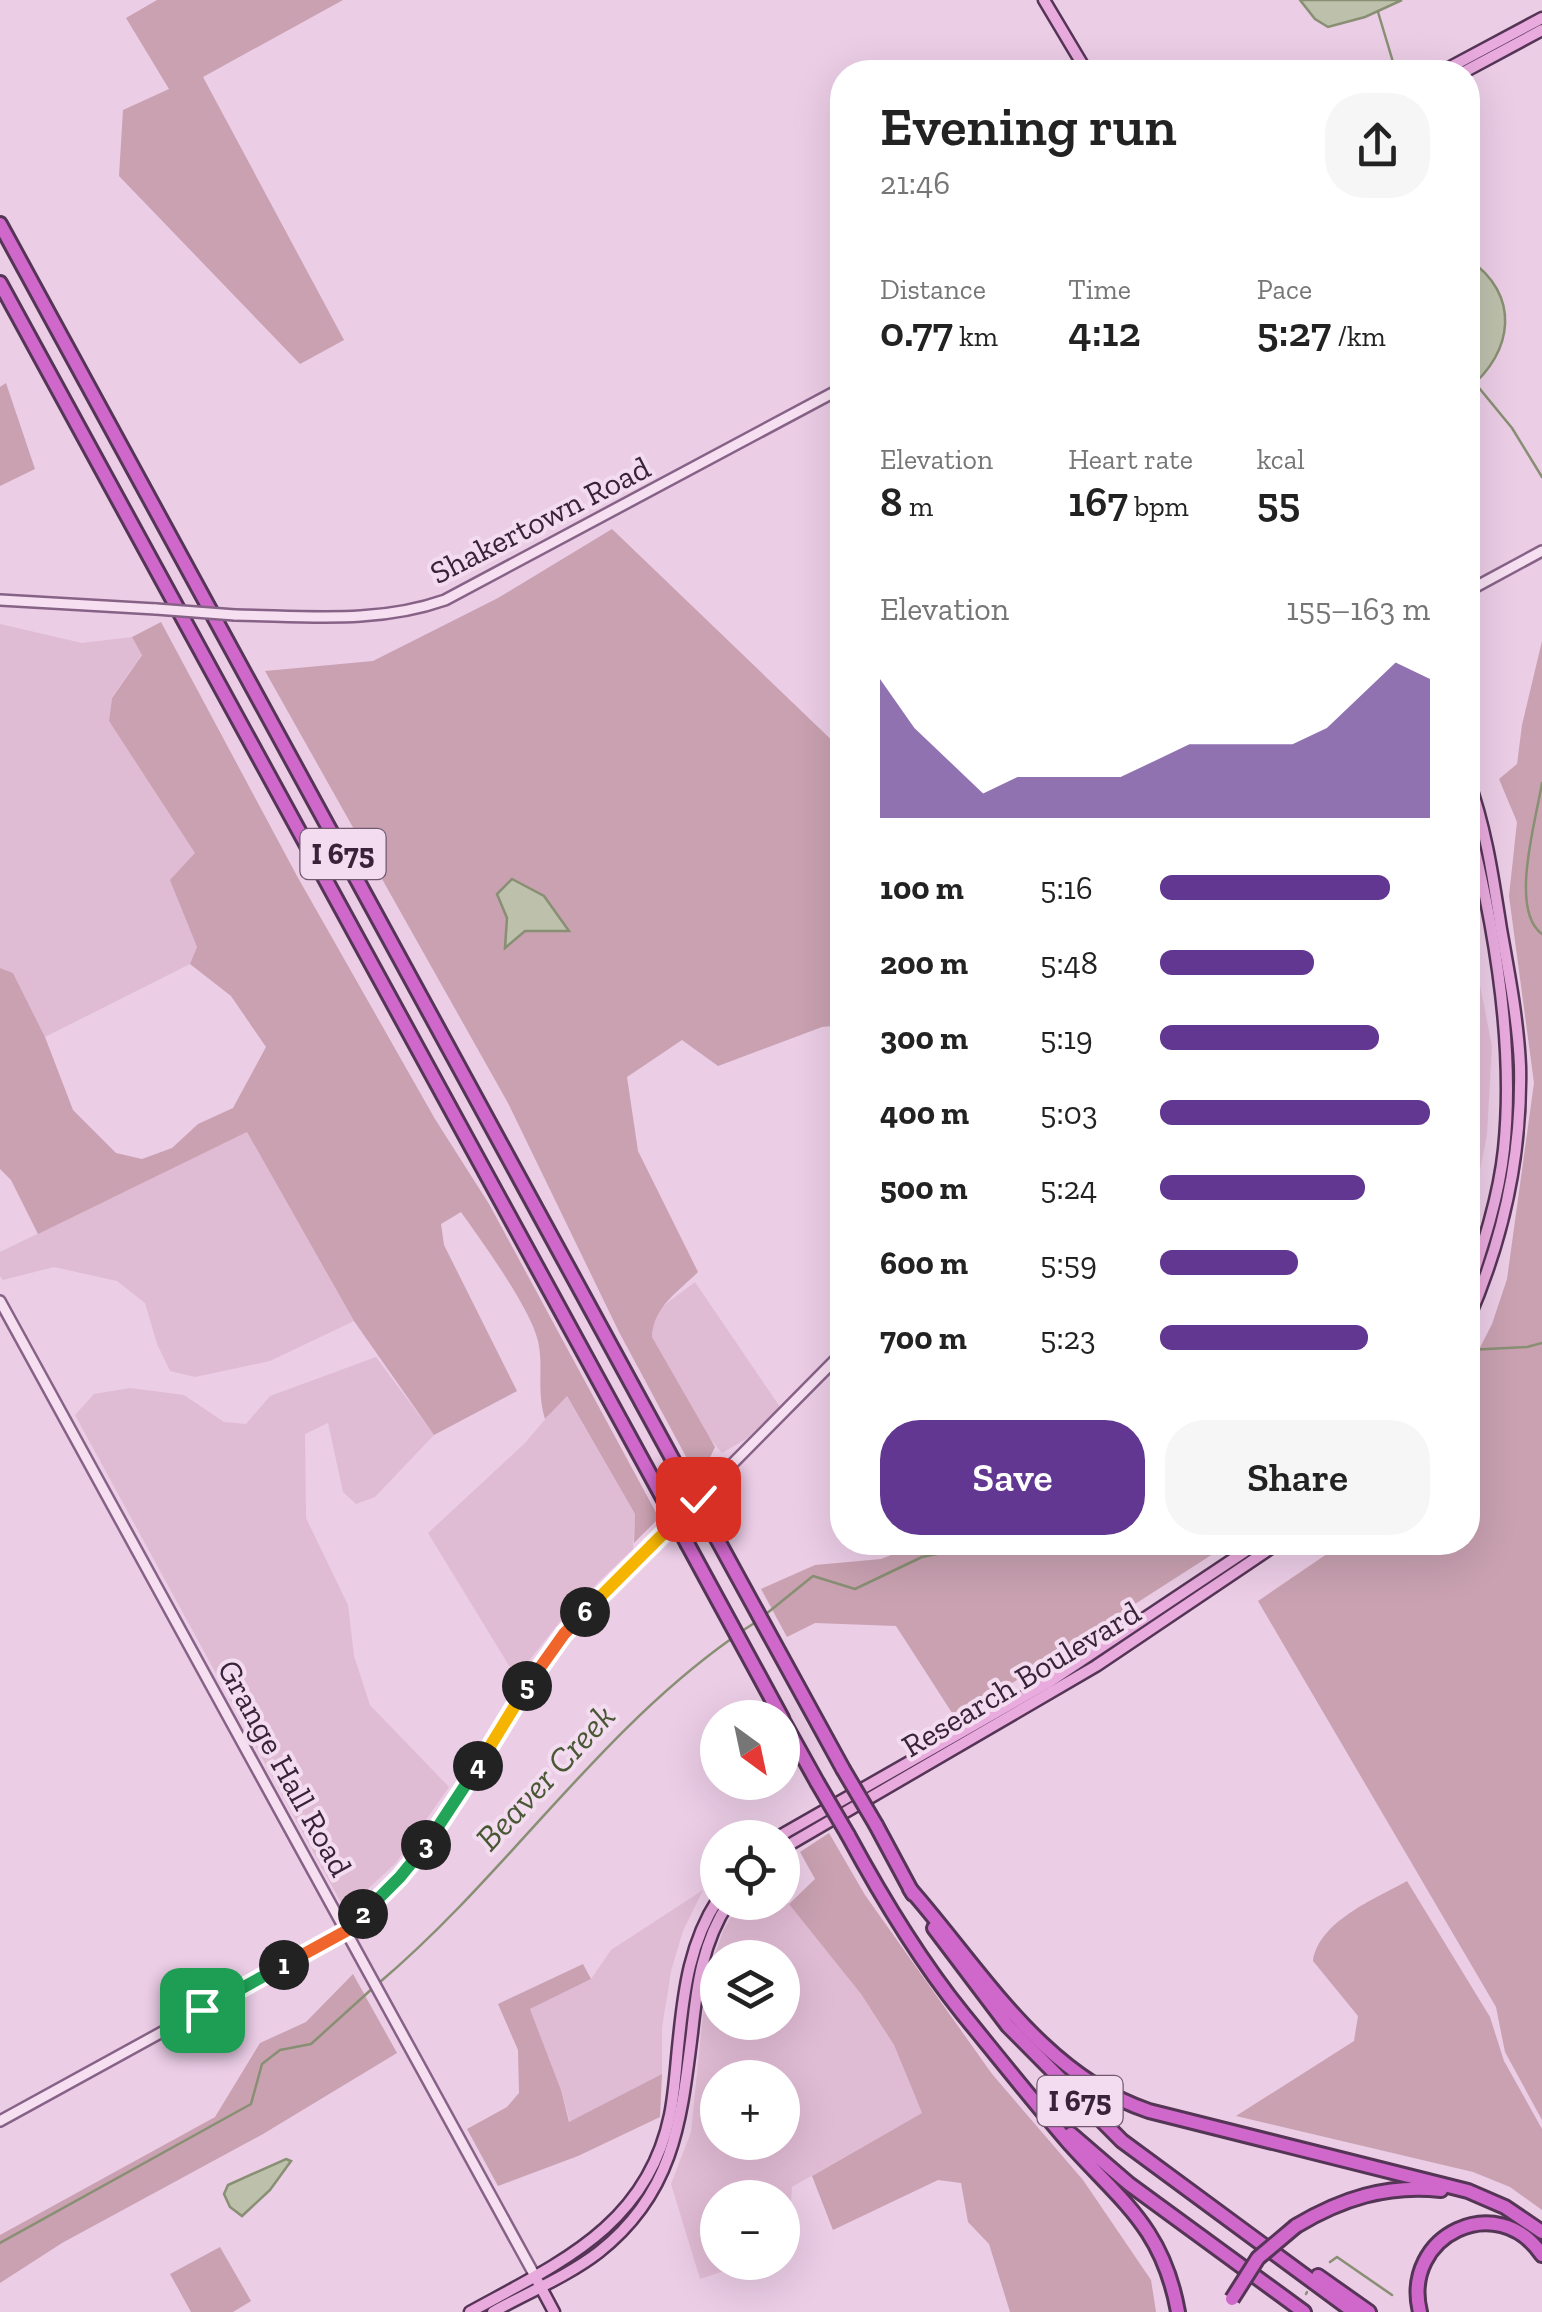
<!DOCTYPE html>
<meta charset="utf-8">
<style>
body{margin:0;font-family:"Zilla Slab",serif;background:#f6f6f6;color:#222;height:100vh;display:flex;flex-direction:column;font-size:38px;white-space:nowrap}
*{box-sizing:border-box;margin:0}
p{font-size:32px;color:#767676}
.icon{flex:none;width:55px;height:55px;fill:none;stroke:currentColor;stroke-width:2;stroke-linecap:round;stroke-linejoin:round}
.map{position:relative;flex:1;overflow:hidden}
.panel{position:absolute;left:830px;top:60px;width:650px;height:1495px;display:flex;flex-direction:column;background:#fff;border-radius:40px;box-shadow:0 10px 40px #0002}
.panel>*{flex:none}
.needle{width:65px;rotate:147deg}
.tools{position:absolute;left:700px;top:1700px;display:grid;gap:20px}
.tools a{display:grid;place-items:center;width:100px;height:100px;border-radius:50%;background:#fff;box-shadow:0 10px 40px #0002;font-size:50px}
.pin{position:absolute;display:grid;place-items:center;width:85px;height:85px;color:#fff;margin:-42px;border-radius:20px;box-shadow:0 5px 15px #0006}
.km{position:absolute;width:50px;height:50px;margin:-25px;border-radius:50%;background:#222;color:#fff;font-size:28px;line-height:50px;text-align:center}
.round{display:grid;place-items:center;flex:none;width:105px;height:105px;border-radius:40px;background:#f6f6f6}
.head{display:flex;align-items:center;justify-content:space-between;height:170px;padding:0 50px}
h1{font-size:55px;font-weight:600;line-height:75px}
.metrics{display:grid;grid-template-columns:repeat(3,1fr);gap:15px;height:170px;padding:10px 50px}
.metrics div{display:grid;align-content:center}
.metrics b{font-size:42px;font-weight:600}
.metrics small{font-size:28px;font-weight:400}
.metrics p{font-size:28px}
.chart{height:280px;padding:20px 50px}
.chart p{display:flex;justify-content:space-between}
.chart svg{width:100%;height:180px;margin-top:10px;fill:#623791;opacity:.7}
.cta{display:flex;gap:20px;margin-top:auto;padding:20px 50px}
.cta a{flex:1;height:115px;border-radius:40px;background:#623791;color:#fff;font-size:40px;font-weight:600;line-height:115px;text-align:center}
.cta a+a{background:#f6f6f6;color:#222}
ul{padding:0 50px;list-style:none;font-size:32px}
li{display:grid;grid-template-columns:160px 120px 1fr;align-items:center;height:75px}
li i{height:25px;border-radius:12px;background:#623791}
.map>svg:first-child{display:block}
.farmland{fill:#e0bbd4;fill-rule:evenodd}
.green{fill:#c9a1b1}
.water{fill:#bdc1ac;stroke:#888f73;stroke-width:2.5}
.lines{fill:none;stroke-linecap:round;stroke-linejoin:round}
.stream{stroke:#888f73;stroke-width:2.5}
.minor-casing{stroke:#876287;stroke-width:14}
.major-casing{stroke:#553556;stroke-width:15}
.highway-casing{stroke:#553556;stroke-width:18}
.minor{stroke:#f7dff2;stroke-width:9}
.major{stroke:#e9aade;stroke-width:10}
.highway{stroke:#d068cb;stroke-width:12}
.minor-bridge-casing{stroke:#876287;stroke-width:14;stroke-linecap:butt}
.highway-bridge-casing{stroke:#553556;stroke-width:18;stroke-linecap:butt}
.minor-bridge{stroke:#f7dff2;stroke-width:9}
.highway-bridge{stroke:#d068cb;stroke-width:12}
.split-1-casing{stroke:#fff;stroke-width:20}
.split-2-casing{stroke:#fff;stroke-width:20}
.split-3-casing{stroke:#fff;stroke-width:20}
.split-4-casing{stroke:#fff;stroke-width:20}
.split-5-casing{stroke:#fff;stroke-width:20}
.split-6-casing{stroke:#fff;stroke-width:20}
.split-7-casing{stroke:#fff;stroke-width:20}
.split-8-casing{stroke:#fff;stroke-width:20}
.split-1{stroke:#22a559;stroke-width:12}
.split-2{stroke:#f0652b;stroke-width:12}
.split-3{stroke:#22a559;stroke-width:12}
.split-4{stroke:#22a559;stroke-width:12}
.split-5{stroke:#f5b400;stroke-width:12}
.split-6{stroke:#f0652b;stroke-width:12}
.split-7{stroke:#f5b400;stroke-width:12}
.split-8{stroke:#f5b400;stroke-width:12}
.labels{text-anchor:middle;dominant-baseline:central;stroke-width:8;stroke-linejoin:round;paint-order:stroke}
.shield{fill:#f3dcef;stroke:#715a70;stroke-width:2.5}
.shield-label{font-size:30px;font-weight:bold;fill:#39233a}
.street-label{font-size:32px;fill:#39233a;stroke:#f3dcef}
.water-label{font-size:35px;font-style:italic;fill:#495834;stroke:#f3dcef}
</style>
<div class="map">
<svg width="1542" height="2312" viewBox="0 0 1542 2312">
<rect width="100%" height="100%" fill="#ebcde6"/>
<g class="farmland">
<path d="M0,624L82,643L132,637L142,654L112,697L109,721L196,853L171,880L197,947L190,964L45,1037L13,973L0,968Z"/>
<path d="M1478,975L1492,1046L1487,1134L1468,1232V977Z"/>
<path d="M247,1132L354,1321L270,1361L195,1377L170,1371L157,1344L145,1303L117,1281L54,1267L3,1280L0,1276V1252Z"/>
<path d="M695,1282L780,1407L746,1439L722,1453L707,1435L652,1337L653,1322L659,1309Z"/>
<path d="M376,1357L434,1435L375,1497L356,1504L343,1492L328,1423L305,1434L306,1518L348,1605L354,1656L370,1705L449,1787L396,1863L345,1910L75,1415L94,1394L130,1388L184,1395L224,1422L246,1424L270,1396Z"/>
<path d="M566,1395L635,1514L633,1549L570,1609L516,1677L428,1533L524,1444Z"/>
<path d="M703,1890L683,1931L671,1971L662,2028V2074L570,2122L561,2090L530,2009L591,1979L611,1950Z"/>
<path d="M783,1896L861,1994L894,2045L922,2113L792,2187L789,2231L783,2236L782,2198H718V2262L748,2263L700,2279L671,2184L691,2132L707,1976L724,1929L740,1903L782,1902ZM718,1958H782V2022H718ZM718,2078H782V2142H718Z"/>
</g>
<g class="green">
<path d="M157,0H343L203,77L344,340L300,364L119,176L123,110L169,89L126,18Z"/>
<path d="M6,383L35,469L0,486V387Z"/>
<path d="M612,529L842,750V1025L822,1027L718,1066L682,1040L627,1077L638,1151L698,1272C678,1292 653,1307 652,1337L715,1447L699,1481L619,1332L508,1103L265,671L373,661L498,598Z"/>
<path d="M161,622L297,876L435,1119L489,1204L659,1518L634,1543L635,1514L567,1396L545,1419C536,1389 544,1367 538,1341C531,1309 481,1240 461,1212L441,1224L444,1245L517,1391L434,1435L354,1321L247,1132L38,1234L11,1180L0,1169V968L13,973L45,1037L73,1110L116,1153L142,1159L172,1148L198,1124L233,1108L266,1047L231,996L190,964L197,947L170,880L195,853L109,721L112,698L142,655L132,637Z"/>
<path d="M1542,641V2120L1505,2052L1496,2007L1258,1601L1343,1543L1468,1542V1371L1492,1324L1507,1279L1534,1083L1509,896L1517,822L1499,779L1517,764L1522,725Z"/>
<path d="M924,1542H1230V1543L956,1719L896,1626L815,1623L787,1637L761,1589L815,1565L881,1559Z"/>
<path d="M829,1833L865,1895L992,2074L1083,2180L1151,2280L1156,2312H1010L989,2244L968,2222L961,2183L938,2180L833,2230L812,2176L922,2113L894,2045L861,1994L789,1904L815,1879L800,1852Z"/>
<path d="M1407,1881L1490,2017L1504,2061L1542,2129V2210L1510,2187L1473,2172L1236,2116L1354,2041L1358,2016L1313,1961C1319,1921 1375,1899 1407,1881Z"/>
<path d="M583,1964L591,1979L530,2009L561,2090L569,2122L662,2074L660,2117L578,2156L498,2186L467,2129L507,2107L519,2093L518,2050L498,2004Z"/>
<path d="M353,1974L397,2053L263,2134L62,2243L0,2283V2235L215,2117L260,2043L306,2022Z"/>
<path d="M220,2247L251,2301L233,2312H191L170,2274Z"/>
</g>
<g class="water">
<path d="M1300,0H1402L1365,17L1328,27L1315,19Z"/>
<path d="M1468,259C1521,294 1514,352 1468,389Z"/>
<path d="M512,879L544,896L569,931H525L505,948L507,918L497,894Z"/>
<path d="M286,2159L291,2161L270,2190L242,2216L230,2207L224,2194L228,2185Z"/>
</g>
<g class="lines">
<g class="stream">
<path d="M1378,12L1396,72"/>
<path d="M1475,383L1512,428L1542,477"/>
<path d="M1542,783C1536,820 1509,910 1542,934"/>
<path d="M1468,1350L1527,1347L1542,1343"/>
<path d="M766,1614L813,1576L855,1589L922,1557L962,1549L968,1542"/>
<path d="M742,1631L756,1622"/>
<path d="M380,1982C505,1876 597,1734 731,1639"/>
<path d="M0,2243L251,2104L262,2064L280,2050L311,2044L374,1987"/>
<path d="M1330,2262L1337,2257L1392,2295"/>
<path d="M1306,2294L1307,2292"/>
</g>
<defs>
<g id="minor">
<path d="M1468,591L1542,551"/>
<path d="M0,600L156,609"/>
<path d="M235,615C307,616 377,624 445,600L842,388"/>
<path d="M0,1301L535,2276"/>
<path d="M0,2121L346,1931L400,1877L437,1830L544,1659L564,1634L842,1353"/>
</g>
<g id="major">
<path d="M1044,0L1087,72"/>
<path d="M1441,72L1542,18"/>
<path d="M1464,72L1542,30"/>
<path d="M1468,779C1486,828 1493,878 1501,929C1509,974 1518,1020 1520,1066C1522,1154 1503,1240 1468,1320"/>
<path d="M1468,822C1494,924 1515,1044 1504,1149C1499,1197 1483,1245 1468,1290"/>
<path d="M776,1838L1046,1684L1259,1542"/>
<path d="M782,1849L1096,1666L1280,1542"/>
<path d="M538,2282L554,2312"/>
<path d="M470,2312C559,2263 647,2226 670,2115C675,2090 676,2064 679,2038C684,1989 690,1942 718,1899"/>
<path d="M493,2312C527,2293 568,2276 599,2252C674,2193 681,2121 692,2033C697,1986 702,1943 729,1902"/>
</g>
<g id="highway">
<path d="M0,224L686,1484"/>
<path d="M0,283L664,1500"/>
<path d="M710,1526L843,1769"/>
<path d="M688,1545L782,1718"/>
<path d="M782,1719L817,1782"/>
<path d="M876,1825L913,1894"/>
<path d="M848,1835C882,1898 918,1958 963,2014C998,2057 1033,2101 1069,2143C1122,2202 1163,2228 1178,2312"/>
<path d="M910,1889C981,1970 1042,2075 1149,2111L1468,2191L1505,2207L1542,2232"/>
<path d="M934,1928L1008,2026L1122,2141L1354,2312"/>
<path d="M1071,2134L1129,2184L1304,2312"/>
<path d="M1296,2226C1341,2199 1387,2184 1441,2190"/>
<path d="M1318,2276L1369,2312"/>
<path d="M1420,2312C1401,2235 1498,2189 1542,2255"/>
</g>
</defs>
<use href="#minor" class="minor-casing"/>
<use href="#major" class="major-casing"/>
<use href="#highway" class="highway-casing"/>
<use href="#minor" class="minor"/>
<use href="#major" class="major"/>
<use href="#highway" class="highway"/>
<defs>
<path id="minor-bridge" d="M156,609L235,615"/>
<g id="highway-bridge">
<path d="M686,1484L710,1526"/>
<path d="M664,1500L688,1545"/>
<path d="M843,1769L876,1825"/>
<path d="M817,1782L848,1835"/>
<path d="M1232,2299L1258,2258L1296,2226"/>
</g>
</defs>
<use href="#minor-bridge" class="minor-bridge-casing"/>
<use href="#highway-bridge" class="highway-bridge-casing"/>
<use href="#minor-bridge" class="minor-bridge"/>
<use href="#highway-bridge" class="highway-bridge"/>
</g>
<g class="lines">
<defs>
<path id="split-1" d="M202,2010L284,1965"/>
<path id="split-2" d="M284,1965L346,1931L363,1914"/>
<path id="split-3" d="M363,1914L400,1877L426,1845"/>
<path id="split-4" d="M426,1845L478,1766"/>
<path id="split-5" d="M478,1766L527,1686"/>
<path id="split-6" d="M527,1686L564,1634L585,1612"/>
<path id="split-7" d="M585,1612L652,1545"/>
<path id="split-8" d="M652,1545L698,1499"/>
</defs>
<use href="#split-1" class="split-1-casing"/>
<use href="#split-2" class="split-2-casing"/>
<use href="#split-3" class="split-3-casing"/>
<use href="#split-4" class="split-4-casing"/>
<use href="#split-5" class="split-5-casing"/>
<use href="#split-6" class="split-6-casing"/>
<use href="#split-7" class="split-7-casing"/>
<use href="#split-8" class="split-8-casing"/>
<use href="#split-1" class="split-1"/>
<use href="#split-2" class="split-2"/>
<use href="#split-3" class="split-3"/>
<use href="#split-4" class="split-4"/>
<use href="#split-5" class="split-5"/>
<use href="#split-6" class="split-6"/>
<use href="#split-7" class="split-7"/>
<use href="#split-8" class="split-8"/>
</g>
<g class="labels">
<g class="shield">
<rect x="300.5" y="829" width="85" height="50" rx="8"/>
<rect x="1037.5" y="2076" width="85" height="50" rx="8"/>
</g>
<g class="shield-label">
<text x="343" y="854">I 675</text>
<text x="1080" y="2101">I 675</text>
</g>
<g class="street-label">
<text transform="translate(540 520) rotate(-27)">Shakertown Road</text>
<text transform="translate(1021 1679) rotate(-31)">Research Boulevard</text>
<text transform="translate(285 1768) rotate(61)">Grange Hall Road</text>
</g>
<g class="water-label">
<text transform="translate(545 1777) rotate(-47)">Beaver Creek</text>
</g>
</g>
</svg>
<div class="tools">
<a><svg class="needle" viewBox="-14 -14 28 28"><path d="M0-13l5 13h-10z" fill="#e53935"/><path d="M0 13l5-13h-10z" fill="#767676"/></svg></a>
<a><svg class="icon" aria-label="locate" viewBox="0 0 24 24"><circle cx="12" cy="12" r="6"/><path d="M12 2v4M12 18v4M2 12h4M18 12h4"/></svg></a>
<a><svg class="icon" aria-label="layers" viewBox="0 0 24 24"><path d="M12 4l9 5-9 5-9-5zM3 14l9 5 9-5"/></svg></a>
<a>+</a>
<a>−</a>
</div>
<div class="pin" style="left:202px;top:2010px;background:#1e9e55"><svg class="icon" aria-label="arrive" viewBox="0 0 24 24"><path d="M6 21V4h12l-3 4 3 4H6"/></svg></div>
<div class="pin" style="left:698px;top:1499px;background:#d93025"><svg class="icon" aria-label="check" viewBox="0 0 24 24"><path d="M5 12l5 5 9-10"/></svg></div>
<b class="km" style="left:284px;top:1965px">1</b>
<b class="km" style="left:363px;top:1914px">2</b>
<b class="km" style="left:426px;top:1845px">3</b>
<b class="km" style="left:478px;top:1766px">4</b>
<b class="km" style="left:527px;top:1686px">5</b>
<b class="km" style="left:585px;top:1612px">6</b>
<section class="panel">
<div class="head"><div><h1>Evening run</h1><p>21:46</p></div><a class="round"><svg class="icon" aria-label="share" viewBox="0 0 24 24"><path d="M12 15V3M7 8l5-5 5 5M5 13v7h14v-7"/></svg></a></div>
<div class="metrics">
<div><p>Distance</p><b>0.77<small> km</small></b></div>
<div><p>Time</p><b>4:12</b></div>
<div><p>Pace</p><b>5:27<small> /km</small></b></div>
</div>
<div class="metrics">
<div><p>Elevation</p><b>8<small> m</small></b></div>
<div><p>Heart rate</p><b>167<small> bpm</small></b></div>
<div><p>kcal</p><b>55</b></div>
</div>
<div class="chart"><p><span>Elevation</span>155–163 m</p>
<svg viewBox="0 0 160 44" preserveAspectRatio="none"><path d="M0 44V10L10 22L20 30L30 38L40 34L50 34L60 34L70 34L80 30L90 26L100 26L110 26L120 26L130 22L140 14L150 6L160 10V44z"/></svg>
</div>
<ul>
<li><b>100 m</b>5:16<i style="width:85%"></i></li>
<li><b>200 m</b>5:48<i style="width:57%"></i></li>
<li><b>300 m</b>5:19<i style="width:81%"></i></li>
<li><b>400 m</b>5:03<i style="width:100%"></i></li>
<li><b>500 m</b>5:24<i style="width:76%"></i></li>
<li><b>600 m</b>5:59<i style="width:51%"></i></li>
<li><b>700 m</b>5:23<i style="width:77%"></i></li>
</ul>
<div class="cta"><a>Save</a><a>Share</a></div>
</section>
</div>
